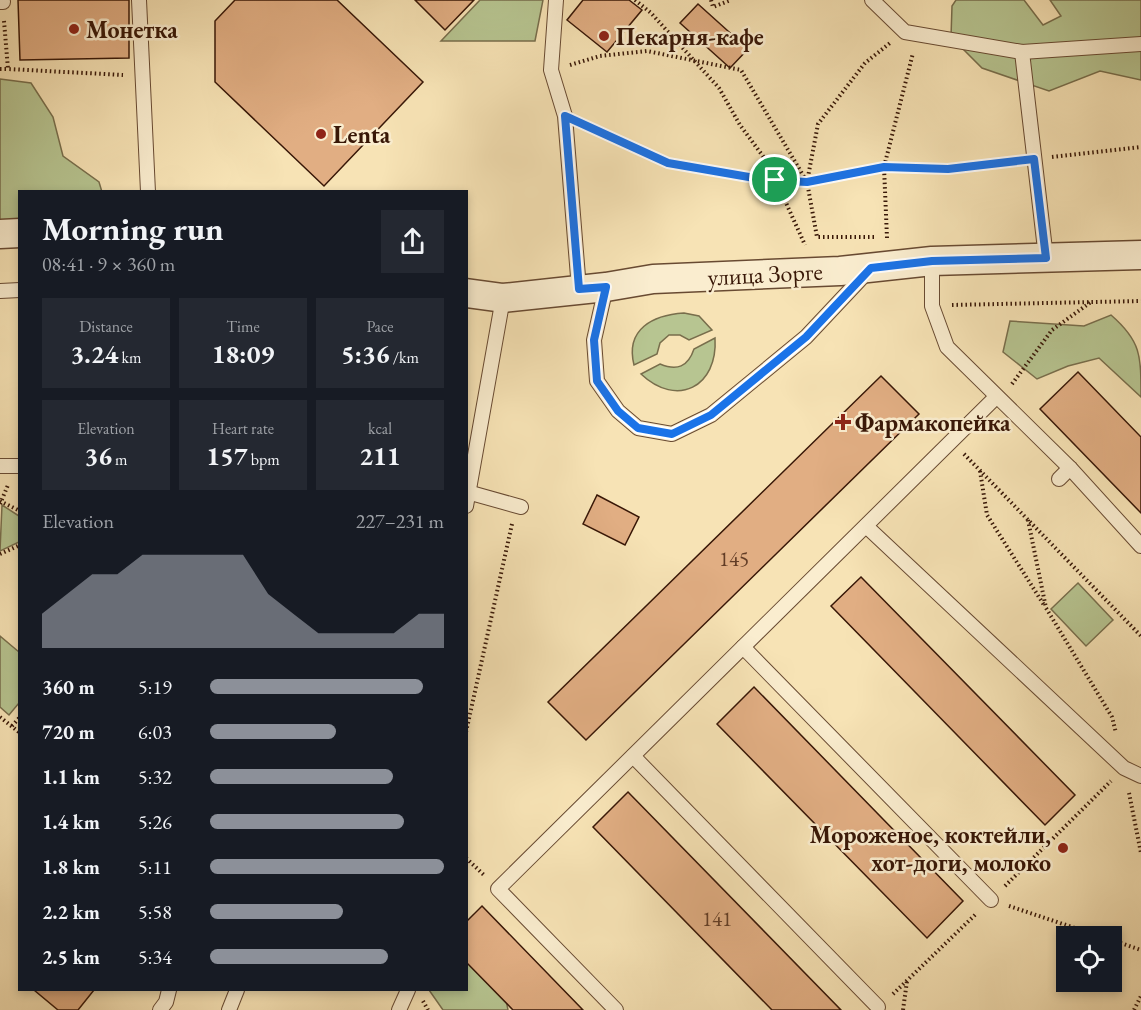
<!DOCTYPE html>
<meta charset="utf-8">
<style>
body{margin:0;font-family:"EB Garamond",serif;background:#242831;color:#f1f3f6;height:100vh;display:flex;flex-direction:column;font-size:22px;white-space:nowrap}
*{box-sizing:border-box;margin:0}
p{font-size:20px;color:#9ea1a6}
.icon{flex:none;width:33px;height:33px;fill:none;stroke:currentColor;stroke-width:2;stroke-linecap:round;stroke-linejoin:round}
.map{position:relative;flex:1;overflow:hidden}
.panel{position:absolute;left:18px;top:190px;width:450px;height:801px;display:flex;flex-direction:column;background:#171b24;border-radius:0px;box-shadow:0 3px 9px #0003}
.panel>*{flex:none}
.tools{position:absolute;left:1056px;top:926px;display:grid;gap:12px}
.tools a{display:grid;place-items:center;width:66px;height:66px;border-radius:0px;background:#171b24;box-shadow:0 3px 9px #0003;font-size:30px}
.pin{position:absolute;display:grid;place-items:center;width:51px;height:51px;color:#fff;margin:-26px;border:3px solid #fff;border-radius:50%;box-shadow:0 2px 6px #0007}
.round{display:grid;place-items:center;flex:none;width:63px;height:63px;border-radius:0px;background:#242831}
.head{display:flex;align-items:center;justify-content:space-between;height:102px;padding:0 24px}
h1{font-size:33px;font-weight:700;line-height:45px}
.metrics{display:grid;grid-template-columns:repeat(3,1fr);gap:9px;height:102px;padding:6px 24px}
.metrics div{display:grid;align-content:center;border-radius:0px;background:#242831;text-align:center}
.metrics b{font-size:26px;font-weight:700}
.metrics small{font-size:16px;font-weight:400}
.metrics p{font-size:16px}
.chart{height:168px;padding:12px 24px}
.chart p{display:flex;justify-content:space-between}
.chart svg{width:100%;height:108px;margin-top:6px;fill:#8c9099;opacity:.7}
ul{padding:0 24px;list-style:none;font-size:20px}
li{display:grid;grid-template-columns:96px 72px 1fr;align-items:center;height:45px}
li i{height:15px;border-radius:8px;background:#8c9099}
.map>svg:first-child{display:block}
.green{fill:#b7c591;stroke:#786e4c;stroke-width:1.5}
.building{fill:#e1ae83;stroke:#381707;stroke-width:1.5}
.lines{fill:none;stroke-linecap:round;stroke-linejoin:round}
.service-casing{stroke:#684a32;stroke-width:16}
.minor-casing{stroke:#684a32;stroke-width:31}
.path{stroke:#381707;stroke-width:4;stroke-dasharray:1.5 3;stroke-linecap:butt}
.service{stroke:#faedcf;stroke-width:14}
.minor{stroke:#faedcf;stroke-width:28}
.route-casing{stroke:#fff;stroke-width:12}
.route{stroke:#1a73e8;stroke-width:8}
.poi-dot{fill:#8f2418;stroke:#faedcf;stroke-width:2}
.labels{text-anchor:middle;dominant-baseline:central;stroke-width:5;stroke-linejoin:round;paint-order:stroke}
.number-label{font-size:21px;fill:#623d26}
.poi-label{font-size:24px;font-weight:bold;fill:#381707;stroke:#faedcf;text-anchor:start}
.street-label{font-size:24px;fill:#381707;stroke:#faedcf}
</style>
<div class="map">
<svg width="1141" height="1010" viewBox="0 0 1141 1010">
<rect width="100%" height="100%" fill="#f7e3b5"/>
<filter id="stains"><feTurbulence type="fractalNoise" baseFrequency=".00333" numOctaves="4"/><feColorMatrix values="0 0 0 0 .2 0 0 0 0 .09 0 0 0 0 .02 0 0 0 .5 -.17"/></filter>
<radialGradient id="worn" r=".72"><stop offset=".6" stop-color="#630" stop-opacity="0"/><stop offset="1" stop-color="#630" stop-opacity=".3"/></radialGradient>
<g class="green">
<path d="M480,0H543L535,41H441Z"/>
<path d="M956,0H1024L1043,25L1061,16L1050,0H1141V80L1100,71L1049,91L982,68L951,37L952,6Z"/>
<path d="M0,79L31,83L53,117L63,156L99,182L102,192H20L19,223L0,224Z"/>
<path d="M684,313L699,316L712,330L689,340L680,335H669L660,343L657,354L634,365C625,329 653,315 684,313Z"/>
<path d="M1111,315C1141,341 1141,355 1141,397L1099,358L1068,366L1037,379L1003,352L1010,321L1084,326Z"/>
<path d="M715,338C718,387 677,408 641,374L660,364C677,371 688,367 694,349Z"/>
<path d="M2,505L19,516V542L0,551Z"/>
<path d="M1078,583L1113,620L1086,646L1051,609Z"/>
<path d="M0,636L19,652V703L9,715L0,707Z"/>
<path d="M467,956L505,995L508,1010H443L429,990H466Z"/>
</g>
<g class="building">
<path d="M18,0H129V58L20,60Z"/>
<path d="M235,0H337L423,82L324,186L215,82V21Z"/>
<path d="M415,0H474L445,30Z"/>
<path d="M583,0H629L642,10L607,52L567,20Z"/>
<path d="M698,4L748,49L730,68L680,23Z"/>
<path d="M1078,372L1141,437V513L1040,409Z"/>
<path d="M881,376L919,414L586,740L548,702Z"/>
<path d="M597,495L639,517L625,545L583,524Z"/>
<path d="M861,577L1075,795L1045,825L831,606Z"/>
<path d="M754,687L963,901L927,938L717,724Z"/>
<path d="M628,792L841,1010H772L593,827Z"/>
<path d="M482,906L583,1010H513L466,962V922Z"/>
<path d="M34,990H94L78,1010H58Z"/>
</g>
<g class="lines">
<defs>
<g id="service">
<path d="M139,0L148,192"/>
<path d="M556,0L551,70L565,116L579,289"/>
<path d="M872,0L905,32L1022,52L1141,44"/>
<path d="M0,2H3"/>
<path d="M1022,52L1046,258"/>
<path d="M932,261V306L947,347L1070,468L1141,546"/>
<path d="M606,287L594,340L597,381L618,411L638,428L672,434L711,415L806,337L869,270"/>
<path d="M0,291L20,290"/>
<path d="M0,466H20"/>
<path d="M1059,479L1070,468"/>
<path d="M471,493L521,507"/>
<path d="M466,506L503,298"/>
<path d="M866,526L1124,768L1141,776"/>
<path d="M743,647L991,900"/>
<path d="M633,756L878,1007"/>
<path d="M160,1010L166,1002L169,990"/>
<path d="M229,1010L237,990"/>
<path d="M399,1010L408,990"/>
<path d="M616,1010L498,889L996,397"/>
</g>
<g id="minor">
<path d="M0,234L20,233"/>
<path d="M466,293L503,298L606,287L653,279L840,271L932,261L1141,255"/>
</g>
</defs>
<use href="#service" class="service-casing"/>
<use href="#minor" class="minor-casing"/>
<g class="path">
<path d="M635,0L651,13L719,88L740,125L768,163L805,245"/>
<path d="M711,0L713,7L731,0"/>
<path d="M4,21L8,69L123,75"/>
<path d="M570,65L600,56L647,51L741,70L807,182L884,167L948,169L1015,161"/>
<path d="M0,69H8"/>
<path d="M585,125L668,163L766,180L807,182"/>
<path d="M1052,157L1141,147"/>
<path d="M874,237H817L807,182L818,124L865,63L890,43"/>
<path d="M887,238L884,167L913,53"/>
<path d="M952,305L1141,301"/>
<path d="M1012,384L1052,330L1091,302"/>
<path d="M964,454L1141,636"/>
<path d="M980,471L987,515L1044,605"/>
<path d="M0,501L20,511"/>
<path d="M0,504L8,485"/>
<path d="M1028,520L1046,608L1112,717L1116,733"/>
<path d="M0,554L20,545"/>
<path d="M0,717L20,733"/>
<path d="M12,726L20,717"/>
<path d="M466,732L512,524"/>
<path d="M1129,793L1141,853"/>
<path d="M466,858L485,876"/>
<path d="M1005,886L1111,781"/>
<path d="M1009,906L1099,936"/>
<path d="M1112,940L1141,950"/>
<path d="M893,994L976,914"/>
<path d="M423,1001L428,1010"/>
<path d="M903,1010L907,981"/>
<path d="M1134,1010L1141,996"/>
</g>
<use href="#service" class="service"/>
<use href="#minor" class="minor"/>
</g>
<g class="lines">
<defs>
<path id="route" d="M565,116L668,163L766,180L807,182L884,167L948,169L1034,159L1046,258L932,261L871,268L806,337L711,415L672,434L638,428L618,411L597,381L594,340L606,287L579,289Z"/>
</defs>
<use href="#route" class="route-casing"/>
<use href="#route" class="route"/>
</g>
<g class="poi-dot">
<circle cx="74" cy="29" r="6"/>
<circle cx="604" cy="36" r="6"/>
<circle cx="321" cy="134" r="6"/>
<path d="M840 413h6v6h6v6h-6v6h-6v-6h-6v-6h6z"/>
<circle cx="1063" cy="848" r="6"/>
</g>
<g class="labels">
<g class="number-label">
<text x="734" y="558">145</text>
<text x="717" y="918">141</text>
</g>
<g class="poi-label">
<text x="86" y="29">Монетка</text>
<text x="616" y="36">Пекарня-кафе</text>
<text x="333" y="134">Lenta</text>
<text x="855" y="422">Фармакопейка</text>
<text x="1051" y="834" text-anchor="end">Мороженое, коктейли,<tspan x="1051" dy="28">хот-доги, молоко</tspan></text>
</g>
<g class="street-label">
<text transform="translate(765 274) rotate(-3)">улица Зорге</text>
</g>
</g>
<rect width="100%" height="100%" filter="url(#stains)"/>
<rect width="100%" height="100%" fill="url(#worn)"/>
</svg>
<div class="tools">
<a><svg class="icon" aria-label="locate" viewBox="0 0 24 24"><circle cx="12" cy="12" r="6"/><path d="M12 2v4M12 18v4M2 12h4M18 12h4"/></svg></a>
</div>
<div class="pin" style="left:775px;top:180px;background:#1e9e55"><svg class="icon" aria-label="arrive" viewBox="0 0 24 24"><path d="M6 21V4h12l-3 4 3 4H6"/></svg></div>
<section class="panel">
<div class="head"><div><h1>Morning run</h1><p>08:41 · 9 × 360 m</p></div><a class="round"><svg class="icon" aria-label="share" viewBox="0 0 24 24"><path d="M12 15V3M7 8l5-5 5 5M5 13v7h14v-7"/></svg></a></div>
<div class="metrics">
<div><p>Distance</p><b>3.24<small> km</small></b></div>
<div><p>Time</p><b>18:09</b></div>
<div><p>Pace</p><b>5:36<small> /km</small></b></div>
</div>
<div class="metrics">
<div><p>Elevation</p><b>36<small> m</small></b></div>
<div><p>Heart rate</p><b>157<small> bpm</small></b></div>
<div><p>kcal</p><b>211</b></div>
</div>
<div class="chart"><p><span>Elevation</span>227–231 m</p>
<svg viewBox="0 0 160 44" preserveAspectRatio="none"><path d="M0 44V30L10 22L20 14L30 14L40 6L50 6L60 6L70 6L80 6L90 22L100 30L110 38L120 38L130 38L140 38L150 30L160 30V44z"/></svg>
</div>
<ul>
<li><b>360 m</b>5:19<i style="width:91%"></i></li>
<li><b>720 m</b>6:03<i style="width:54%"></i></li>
<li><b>1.1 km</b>5:32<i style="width:78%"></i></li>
<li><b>1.4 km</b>5:26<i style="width:83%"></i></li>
<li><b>1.8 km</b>5:11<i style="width:100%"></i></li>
<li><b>2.2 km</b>5:58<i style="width:57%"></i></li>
<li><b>2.5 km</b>5:34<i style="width:76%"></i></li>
</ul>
</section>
</div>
